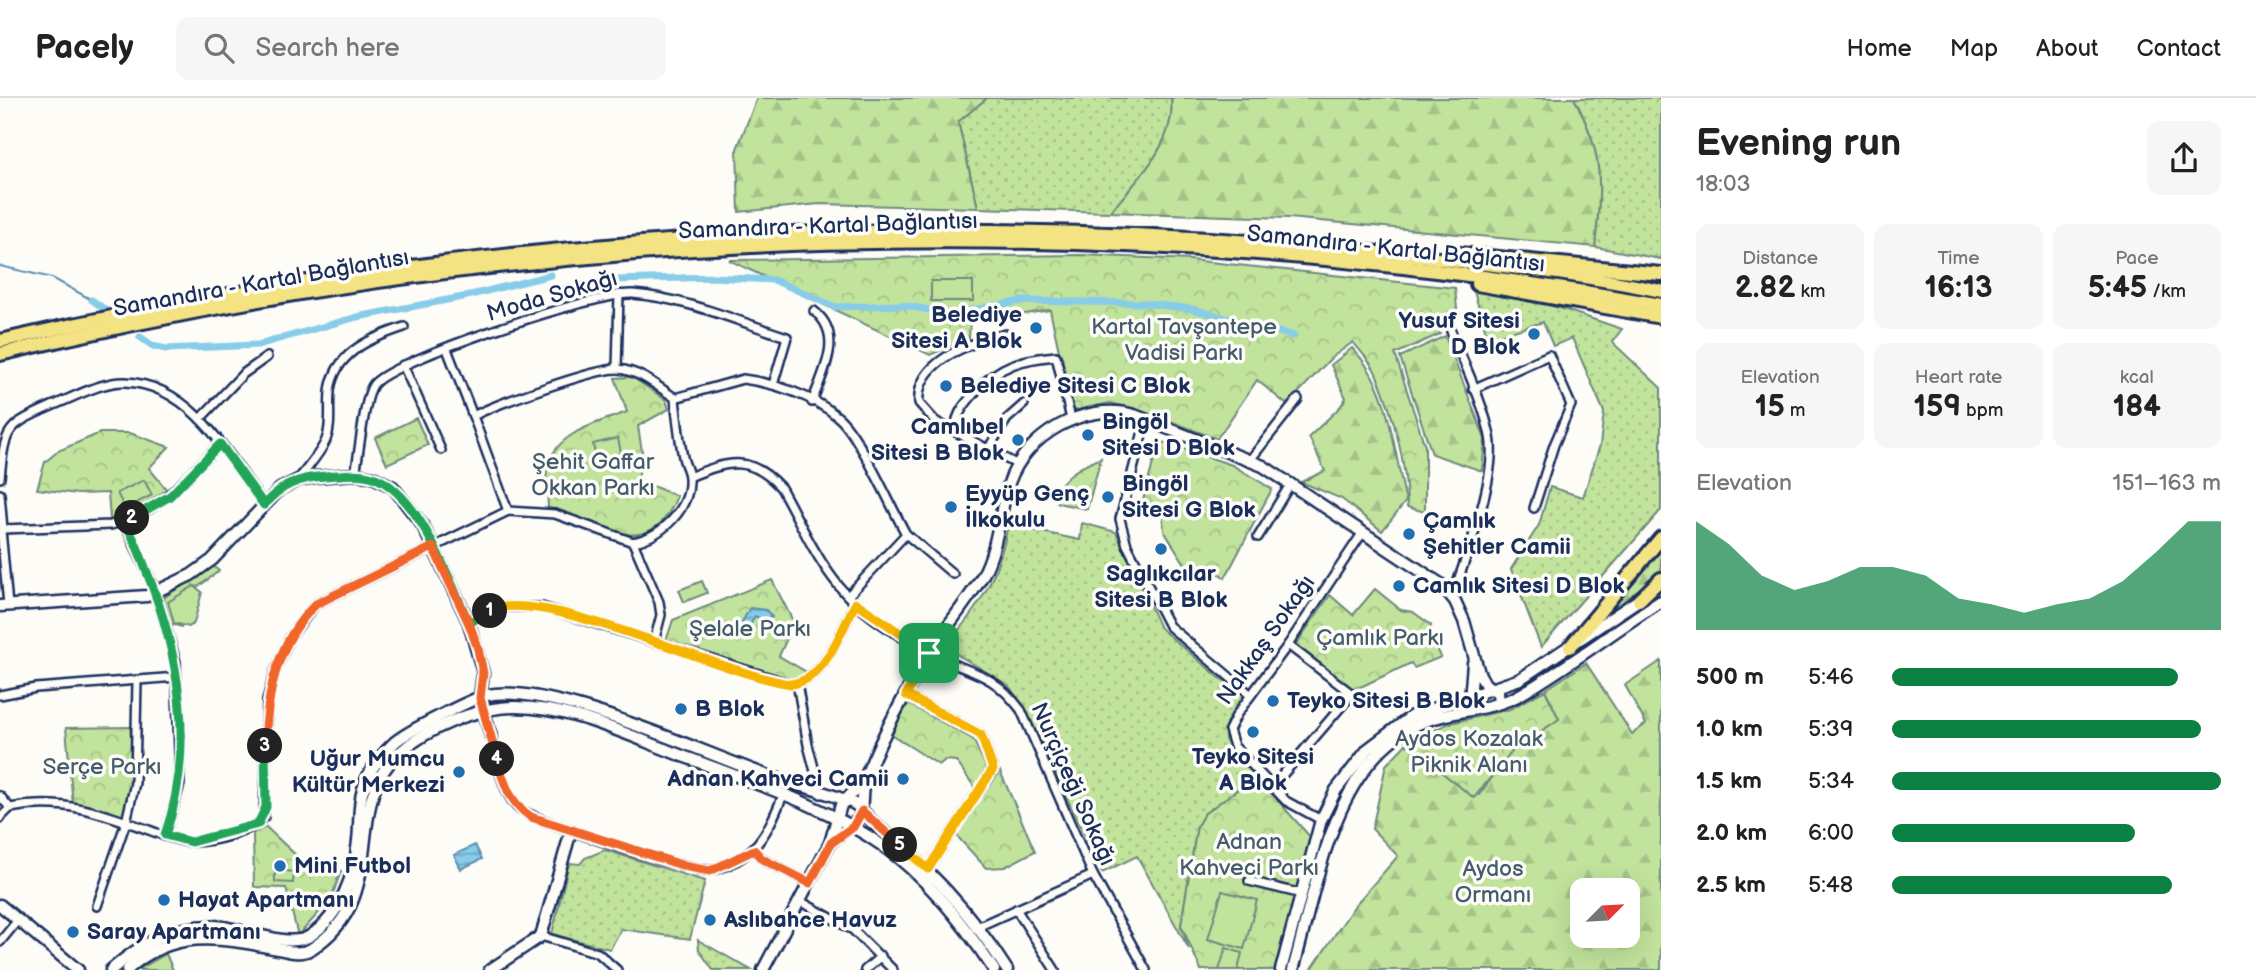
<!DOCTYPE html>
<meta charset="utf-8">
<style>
body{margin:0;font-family:"Balsamiq Sans",sans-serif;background:#f6f6f6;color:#222;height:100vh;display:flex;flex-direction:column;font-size:26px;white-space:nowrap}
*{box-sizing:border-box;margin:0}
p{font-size:23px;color:#767676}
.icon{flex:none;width:38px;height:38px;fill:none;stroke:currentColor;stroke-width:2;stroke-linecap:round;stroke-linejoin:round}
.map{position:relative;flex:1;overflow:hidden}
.side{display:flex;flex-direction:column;background:#fff;width:595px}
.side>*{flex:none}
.needle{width:46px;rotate:66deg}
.buttons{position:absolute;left:1570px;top:780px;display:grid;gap:14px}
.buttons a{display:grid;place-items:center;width:70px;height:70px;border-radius:14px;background:#fff;box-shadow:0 7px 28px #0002;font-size:35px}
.pin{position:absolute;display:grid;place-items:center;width:60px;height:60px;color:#fff;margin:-30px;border-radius:14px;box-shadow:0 4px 10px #0006}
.km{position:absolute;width:35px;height:35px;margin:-18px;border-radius:50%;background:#222;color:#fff;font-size:19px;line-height:35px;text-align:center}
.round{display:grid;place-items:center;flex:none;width:74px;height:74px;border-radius:14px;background:#f6f6f6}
.headline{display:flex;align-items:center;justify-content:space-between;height:119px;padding:0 35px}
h1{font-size:38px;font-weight:600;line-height:52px}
.metrics{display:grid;grid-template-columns:repeat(3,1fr);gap:10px;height:119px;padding:7px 35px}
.metrics div{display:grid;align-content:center;border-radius:14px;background:#f6f6f6;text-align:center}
.metrics b{font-size:30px;font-weight:600}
.metrics small{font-size:19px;font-weight:400}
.metrics p{font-size:19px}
.chart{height:196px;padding:14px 35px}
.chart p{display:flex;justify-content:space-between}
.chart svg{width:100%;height:126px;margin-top:7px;fill:#0b8043;opacity:.7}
ul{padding:0 35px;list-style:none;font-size:23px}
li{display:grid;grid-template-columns:112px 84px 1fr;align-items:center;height:52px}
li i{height:18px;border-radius:9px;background:#0b8043}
header{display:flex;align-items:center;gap:42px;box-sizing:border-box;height:98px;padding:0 35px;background:#fff;border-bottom:2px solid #e0e0e0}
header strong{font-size:33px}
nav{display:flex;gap:38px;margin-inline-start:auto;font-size:24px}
.search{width:490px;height:63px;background:#f6f6f6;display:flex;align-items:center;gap:18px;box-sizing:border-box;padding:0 24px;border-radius:14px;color:#767676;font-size:26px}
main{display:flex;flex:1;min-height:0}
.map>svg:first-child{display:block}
.grass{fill:url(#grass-dots);stroke:#6e897d;stroke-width:2}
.forest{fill:url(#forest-firs);stroke:#6e897d;stroke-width:2;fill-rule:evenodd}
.park{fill:url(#park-crowns);stroke:#6e897d;stroke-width:2}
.pitch{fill:#c1e39c;stroke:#6e897d;stroke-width:2}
.water{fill:url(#water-rules);stroke:#5c8db1;stroke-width:2}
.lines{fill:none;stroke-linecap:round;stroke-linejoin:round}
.stream{stroke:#5c8db1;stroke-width:2}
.canal{stroke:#87cce8;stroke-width:7}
.street-casing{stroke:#1b2f5e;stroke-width:12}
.secondary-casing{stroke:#1b2f5e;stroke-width:15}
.highway-casing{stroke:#1b2f5e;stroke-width:18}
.street{stroke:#fdfcf7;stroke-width:7}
.secondary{stroke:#fdfcf7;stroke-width:10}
.highway{stroke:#f4e382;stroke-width:12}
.split-1-casing{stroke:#fff;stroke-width:14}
.split-2-casing{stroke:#fff;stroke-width:14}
.split-3-casing{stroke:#fff;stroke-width:14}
.split-4-casing{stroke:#fff;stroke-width:14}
.split-5-casing{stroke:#fff;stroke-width:14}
.split-6-casing{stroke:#fff;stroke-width:14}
.split-1{stroke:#f5b400;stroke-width:9}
.split-2{stroke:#22a559;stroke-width:9}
.split-3{stroke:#22a559;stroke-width:9}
.split-4{stroke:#f0652b;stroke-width:9}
.split-5{stroke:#f0652b;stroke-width:9}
.split-6{stroke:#f5b400;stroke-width:9}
.poi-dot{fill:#1f6fb2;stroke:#fdfcf7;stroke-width:2.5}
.labels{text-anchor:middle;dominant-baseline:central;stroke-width:7;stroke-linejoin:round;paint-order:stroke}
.street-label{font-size:23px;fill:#1b2f5e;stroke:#fdfcf7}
.poi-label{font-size:23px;font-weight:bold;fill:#1b2f5e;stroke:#fdfcf7;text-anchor:start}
.park-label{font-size:23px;fill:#445c6e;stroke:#fdfcf7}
</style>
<header>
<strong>Pacely</strong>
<div class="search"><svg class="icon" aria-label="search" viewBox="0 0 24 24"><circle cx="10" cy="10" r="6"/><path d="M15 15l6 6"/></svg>Search here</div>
<nav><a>Home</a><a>Map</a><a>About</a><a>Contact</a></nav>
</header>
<main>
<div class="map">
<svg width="1661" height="872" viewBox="0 0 1661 872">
<defs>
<pattern id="grass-dots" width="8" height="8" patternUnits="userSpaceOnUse" patternTransform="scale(1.75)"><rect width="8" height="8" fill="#c1e39c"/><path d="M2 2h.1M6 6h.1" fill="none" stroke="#a5c389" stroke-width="1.8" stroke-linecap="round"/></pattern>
<pattern id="forest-firs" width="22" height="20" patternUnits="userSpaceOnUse" patternTransform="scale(1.75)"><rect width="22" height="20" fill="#c1e39c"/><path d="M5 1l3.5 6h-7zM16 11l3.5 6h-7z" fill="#a5c389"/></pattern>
<pattern id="park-crowns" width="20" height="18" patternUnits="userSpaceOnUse" patternTransform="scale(1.75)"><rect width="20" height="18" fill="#c1e39c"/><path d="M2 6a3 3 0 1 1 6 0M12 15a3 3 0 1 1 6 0" fill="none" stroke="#a5c389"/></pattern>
<pattern id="water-rules" width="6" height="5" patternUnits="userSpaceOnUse" patternTransform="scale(1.75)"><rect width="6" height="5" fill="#87cce8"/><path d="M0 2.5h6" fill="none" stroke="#6ea6bf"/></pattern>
</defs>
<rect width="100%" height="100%" fill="#fdfcf7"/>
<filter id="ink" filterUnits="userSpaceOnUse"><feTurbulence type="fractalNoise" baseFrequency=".0143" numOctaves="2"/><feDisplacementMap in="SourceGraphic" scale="14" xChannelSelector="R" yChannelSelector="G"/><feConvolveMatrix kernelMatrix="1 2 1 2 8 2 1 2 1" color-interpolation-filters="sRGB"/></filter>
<g filter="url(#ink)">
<g class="grass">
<path d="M987,0H1171C1177,44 1137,83 1110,114L978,110L958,23Z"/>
<path d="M1574,0H1661V161L1595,149C1601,86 1605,58 1574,0Z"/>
<path d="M1473,190L1560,210L1622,231L1612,244L1661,290V412L1541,549L1511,471L1539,427L1550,389L1583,399L1600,347L1604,314L1572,240L1553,248L1543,224L1488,241Z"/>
<path d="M1082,425L1116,434L1160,530L1221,581L1247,594L1226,625L1225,642L1256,678L1204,716L1197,728L1181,827L1189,851L1137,758L1102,775L1025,611L1008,587L945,549C981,506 997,483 1008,427L1080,442Z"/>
<path d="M212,467L219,473L198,489L194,488L174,525L182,529L171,526L162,501Z"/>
<path d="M605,752L705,783L690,841L621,831L610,851L552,836L569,765L580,766L585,760Z"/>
<path d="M698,842L751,872H713L699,852Z"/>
</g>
<g class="forest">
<path d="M757,0H987L958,24L978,110L819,106L739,114L737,51Z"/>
<path d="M1171,0H1574C1605,58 1601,86 1595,149L1289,120L1110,114C1137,83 1177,44 1171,0Z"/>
<path d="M1445,238L1485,341L1482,373L1432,356L1400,259Z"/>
<path d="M1352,250C1391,289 1393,352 1406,403L1382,433L1342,401L1301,384L1325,373L1309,339L1340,309L1346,300L1331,267Z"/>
<path d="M1661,452V475L1608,515Z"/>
<path d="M1661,563V872H1311L1355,807L1398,758L1372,731L1386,667L1406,646L1479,697L1512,653L1559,621L1545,592L1586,565L1632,636L1646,626L1625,587ZM1582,793H1628V838H1582Z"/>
</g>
<g class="park">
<path d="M1082,157L1190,162L1455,190L1457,211L1434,221L1440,236L1395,256L1425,348V414L1407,409C1407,366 1393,315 1376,275C1371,264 1361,254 1353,244L1331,260L1287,307L1257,282L1217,341L1157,318L1110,305L1072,313L1050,212L970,225L969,240L930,257L729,162Z"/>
<path d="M632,279L666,302L669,311L638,328L642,354L638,382L677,398C649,470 599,421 548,410C548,397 544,378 548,366C559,333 598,325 627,314L615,280Z"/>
<path d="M416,320L428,347L387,366L375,340Z"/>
<path d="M100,335H130L169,349L149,370L167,392L121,420L110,421L108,395L78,396L37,391L45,364L58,353Z"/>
<path d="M1159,343L1232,367L1272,391L1225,480L1213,471L1203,473L1194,464L1189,469L1185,466L1164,433L1162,409L1142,406Z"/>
<path d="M1101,360L1087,411L1058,405L1054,397C1065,376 1080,369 1101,360Z"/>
<path d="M772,482L794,525L779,558L810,576L800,582H786L666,543L673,522Z"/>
<path d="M1375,491L1401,512L1413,514L1431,527L1430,535L1441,559L1414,570L1411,565L1354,592L1294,549L1330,497L1353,517Z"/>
<path d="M1545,592L1559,621L1512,653L1474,700L1406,646L1447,626L1510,611Z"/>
<path d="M907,605L973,641L987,671L975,690L956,663L945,662L939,667L892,637Z"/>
<path d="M130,629L135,678L126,724L73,707L66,630Z"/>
<path d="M1000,673L1035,753L1005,769L986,770L955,736Z"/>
<path d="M1256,678L1312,741L1277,872H1201L1181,827L1197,728L1204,716Z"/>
<path d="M266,729L300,761L341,773L331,801L298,838L286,790L254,789L253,735Z"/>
<path d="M166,856L173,872H138Z"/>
</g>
<g class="pitch">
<rect x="931" y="183" width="42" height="20"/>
<path d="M618,340L621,355L596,361L593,346Z"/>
<path d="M144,382L152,397L125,411L117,395Z"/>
<path d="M702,483L707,495L684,504L679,492Z"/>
<path d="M194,488L202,494L194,525L189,529L174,525L168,504Z"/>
<path d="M275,764L286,765V773L294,774L293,785L275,784Z"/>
<path d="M1222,793L1257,802L1244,851L1208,841Z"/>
<path d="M1226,850L1242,855L1238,872H1219Z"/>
</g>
<g class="water">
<path d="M750,510L766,512L772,519L765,523L755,518L744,538L734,541L731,532L739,529Z"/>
<path d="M475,747L482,761L461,771L454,757Z"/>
</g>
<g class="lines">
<path class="stream" d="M0,168L52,180L92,202"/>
<g class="canal">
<path d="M617,182L714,179L774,182L835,209L902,207L951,216L1021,203L1143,205L1192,211L1294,238"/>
<path d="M92,202L106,212"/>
<path d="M140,239L153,248L166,251L258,247L357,219L463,199L551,177"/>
</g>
<defs>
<g id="street">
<path d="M1449,228C1462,262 1483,303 1490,338C1498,377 1466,460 1452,499"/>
<path d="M1005,236C973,244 915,262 919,305L935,323L1018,367"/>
<path d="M447,251L473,318"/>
<path d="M403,267L441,352"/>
<path d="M617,271L619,196"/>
<path d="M1473,291L1549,257L1571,307L1554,347L1534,410"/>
<path d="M675,300L743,281C774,285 814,298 838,319C859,336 891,409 906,436L848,498"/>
<path d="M812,304C823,274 845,237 814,213"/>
<path d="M200,321L243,276L267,259"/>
<path d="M1146,322L1120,421L1127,447L1169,528L1251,597"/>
<path d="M965,339L957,321C961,309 968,303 976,293C999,267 1022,261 1056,258L1071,321"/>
<path d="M988,351L1007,321L1024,306"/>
<path d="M1250,362L1298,301"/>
<path d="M355,376C359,358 364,300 373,287C391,262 599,193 633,196C685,200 737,223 787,239L773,287"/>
<path d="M689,379C728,363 750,356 781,390C799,422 815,459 838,487C860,515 896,537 928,554C969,577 989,570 1021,612L1093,777L1146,872"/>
<path d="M0,380C5,328 7,328 54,307C74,299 103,283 125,284C192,286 230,359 264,407"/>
<path d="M298,382C307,370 320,356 326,342C333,325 327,305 331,287C339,252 374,239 404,229"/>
<path d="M0,396L3,431L111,427C159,416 187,379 220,346"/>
<path d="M124,424L156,494L176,564L180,686L165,738C173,740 183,744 192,744C213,744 251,735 264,719L267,602L275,573L290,539L316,506L508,413L555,416L633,444C661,439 691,411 689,380C689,373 684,366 683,359C679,340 677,320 675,300C657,288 640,273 618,271C596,270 496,306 473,318L508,413"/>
<path d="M1,432L8,507"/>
<path d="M906,436L953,476"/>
<path d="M1258,439L1291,385"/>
<path d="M633,444L659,504L661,517L654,544"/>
<path d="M469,525L498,509H542L791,586C826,582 840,533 856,505"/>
<path d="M797,585L808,647L821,696"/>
<path d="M0,597L36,590L177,579"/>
<path d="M906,597L981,637L993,671L928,771"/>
<path d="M491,638C497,660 501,690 516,708C528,722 695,776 712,772C757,761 768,733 784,695"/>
<path d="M1273,688L1352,596L1288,547"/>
<path d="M0,698L10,710C68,699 111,718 165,738"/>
<path d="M0,720L10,710"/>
<path d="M1321,722L1286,703L1234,648L1229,632L1237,616L1288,547L1363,434"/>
<path d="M754,752L762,761L810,785"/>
<path d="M1249,783L1302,796"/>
<path d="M800,803L853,832L893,872"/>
<path d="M97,808L126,724L135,685L137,582"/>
<path d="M1016,811L1055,872"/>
<path d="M975,830L1093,777"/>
<path d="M541,838L598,855L617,872"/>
<path d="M0,844L18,822"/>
<path d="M865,872L881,858"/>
</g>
<g id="secondary">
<path d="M0,508L147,498L191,477L212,462L280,391L298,382L315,379L355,376L373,379L393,389L423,428L469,525L483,575L480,600L491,638"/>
<path d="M1470,602L1473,565"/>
<path d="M830,745L859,721C864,708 860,693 865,680C882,638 905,595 929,556C945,529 967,505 983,477C998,449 999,415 1009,385C1025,337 1085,303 1134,317L1263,368L1442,487L1455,503L1464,523L1479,575L1485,586L1498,595L1499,605"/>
<path d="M0,807L78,872"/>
<path d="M111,872C141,846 173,827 215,828C239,829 290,852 310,838C340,818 355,777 358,743C360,726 358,708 363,691C368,672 381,657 395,644C408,633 471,601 487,597C552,584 702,655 769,678C785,683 847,700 856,707C863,712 869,721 876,727C930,772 969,812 1007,872"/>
<path d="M127,872C171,831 219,839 273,850C285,852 300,858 311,851C393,799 340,708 398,656C427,630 477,609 515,609C575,609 635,641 691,661C756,686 825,707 883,748C928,780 964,826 994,872"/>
<path d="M490,872L541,838L571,733"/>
<path d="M763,872L830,745L841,707L864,683"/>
<path d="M1281,872L1321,722L1336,692L1368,651L1412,618L1520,581L1643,499"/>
<path d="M1293,872C1316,792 1332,667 1416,627C1450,611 1491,614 1523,595C1571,567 1615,532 1661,503"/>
</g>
<g id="highway">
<path d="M1459,156L1661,176"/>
<path d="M1477,186L1661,219"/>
<path d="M0,243C439,143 888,108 1336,151C1444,161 1555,171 1661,193"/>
<path d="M0,256C540,124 1115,108 1661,207"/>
<path d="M1639,502L1661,481"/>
<path d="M1570,549L1661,440"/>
</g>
</defs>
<use href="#street" class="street-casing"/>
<use href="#secondary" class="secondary-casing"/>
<use href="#highway" class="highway-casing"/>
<use href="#street" class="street"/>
<use href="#secondary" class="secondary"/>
<use href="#highway" class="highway"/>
</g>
</g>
<g class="lines" filter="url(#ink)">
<defs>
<path id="split-1" d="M490,513C541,487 725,578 791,586C826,582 840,533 856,505L929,555"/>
<path id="split-2" d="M132,420L170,398L220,346L264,407C280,387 300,380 325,378C340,377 359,374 373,379C420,395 449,483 469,525L490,513"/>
<path id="split-3" d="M132,420L124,424C134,438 140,456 146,472C180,555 195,652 165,737L191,744L258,726L266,709L265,648"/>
<path id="split-4" d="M265,648C267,595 276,545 316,506L433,449L469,525L478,551L483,575L480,600L497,661"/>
<path id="split-5" d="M497,661C504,685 509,704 531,719L688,769L710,773L754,752L762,761L810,785L831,745L853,729L862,713L900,747"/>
<path id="split-6" d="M900,747L928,771L993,671L981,637L906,597L929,555"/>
</defs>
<use href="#split-1" class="split-1-casing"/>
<use href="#split-2" class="split-2-casing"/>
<use href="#split-3" class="split-3-casing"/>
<use href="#split-4" class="split-4-casing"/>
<use href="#split-5" class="split-5-casing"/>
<use href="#split-6" class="split-6-casing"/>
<use href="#split-1" class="split-1"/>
<use href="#split-2" class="split-2"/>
<use href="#split-3" class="split-3"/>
<use href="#split-4" class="split-4"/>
<use href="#split-5" class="split-5"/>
<use href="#split-6" class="split-6"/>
</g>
<g class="poi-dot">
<circle cx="1036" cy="230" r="7"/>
<circle cx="1534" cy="236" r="7"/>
<circle cx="946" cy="288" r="7"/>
<circle cx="1088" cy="337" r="7"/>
<circle cx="1018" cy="342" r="7"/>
<circle cx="1108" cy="399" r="7"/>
<circle cx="951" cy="409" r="7"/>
<circle cx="1409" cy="436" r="7"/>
<circle cx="1161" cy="451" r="7"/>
<circle cx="1399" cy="488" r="7"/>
<circle cx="1273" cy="603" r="7"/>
<circle cx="681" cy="611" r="7"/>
<circle cx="1253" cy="634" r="7"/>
<circle cx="459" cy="674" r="7"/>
<circle cx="903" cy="681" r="7"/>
<circle cx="280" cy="768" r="7"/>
<circle cx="164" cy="802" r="7"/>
<circle cx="710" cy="822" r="7"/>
<circle cx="73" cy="834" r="7"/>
</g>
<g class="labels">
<g class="street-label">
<text transform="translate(828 128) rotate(-2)">Samandıra - Kartal Bağlantısı</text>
<text transform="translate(1396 151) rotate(6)">Samandıra - Kartal Bağlantısı</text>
<text transform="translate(261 185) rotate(-10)">Samandıra - Kartal Bağlantısı</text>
<text transform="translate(552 198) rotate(-16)">Moda Sokağı</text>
<text transform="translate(1266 542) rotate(-55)">Nakkaş Sokağı</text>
<text transform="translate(1073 686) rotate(66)">Nurçiçeği Sokağı</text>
</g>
<g class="poi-label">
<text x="1022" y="217" text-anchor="end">Belediye<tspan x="1022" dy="26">Sitesi A Blok</tspan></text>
<text x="1520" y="223" text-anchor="end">Yusuf Sitesi<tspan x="1520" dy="26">D Blok</tspan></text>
<text x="960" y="288">Belediye Sitesi C Blok</text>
<text x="1102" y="324">Bingöl<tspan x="1102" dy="26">Sitesi D Blok</tspan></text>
<text x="1004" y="329" text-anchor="end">Camlıbel<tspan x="1004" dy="26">Sitesi B Blok</tspan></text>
<text x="1122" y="386">Bingöl<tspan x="1122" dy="26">Sitesi G Blok</tspan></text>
<text x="965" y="396">Eyyüp Genç<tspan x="965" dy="26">İlkokulu</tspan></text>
<text x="1423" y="423">Çamlık<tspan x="1423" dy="26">Şehitler Camii</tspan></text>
<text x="1161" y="476" text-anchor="middle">Saglıkcılar<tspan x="1161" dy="26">Sitesi B Blok</tspan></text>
<text x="1413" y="488">Camlık Sitesi D Blok</text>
<text x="1287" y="603">Teyko Sitesi B Blok</text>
<text x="695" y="611">B Blok</text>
<text x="1253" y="659" text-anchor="middle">Teyko Sitesi<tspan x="1253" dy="26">A Blok</tspan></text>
<text x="445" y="661" text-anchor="end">Uğur Mumcu<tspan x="445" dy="26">Kültür Merkezi</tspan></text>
<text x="889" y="681" text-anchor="end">Adnan Kahveci Camii</text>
<text x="294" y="768">Mini Futbol</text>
<text x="178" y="802">Hayat Apartmanı</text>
<text x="724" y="822">Aslıbahce Havuz</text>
<text x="87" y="834">Saray Apartmanı</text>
</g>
<g class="park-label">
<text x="1184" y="229">Kartal Tavşantepe<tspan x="1184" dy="26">Vadisi Parkı</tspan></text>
<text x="593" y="364">Şehit Gaffar<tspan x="593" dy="26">Okkan Parkı</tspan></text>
<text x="750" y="531">Şelale Parkı</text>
<text x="1380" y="540">Çamlık Parkı</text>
<text x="1469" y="641">Aydos Kozalak<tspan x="1469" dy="26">Piknik Alanı</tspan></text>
<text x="102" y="669">Serçe Parkı</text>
<text x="1249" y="744">Adnan<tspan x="1249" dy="26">Kahveci Parkı</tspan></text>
<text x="1493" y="771">Aydos<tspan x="1493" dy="26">Ormanı</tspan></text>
</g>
</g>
</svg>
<div class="buttons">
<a><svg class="needle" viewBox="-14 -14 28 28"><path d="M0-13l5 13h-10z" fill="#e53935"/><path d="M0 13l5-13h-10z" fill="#767676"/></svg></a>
</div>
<div class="pin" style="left:929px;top:555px;background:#1e9e55"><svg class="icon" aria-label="arrive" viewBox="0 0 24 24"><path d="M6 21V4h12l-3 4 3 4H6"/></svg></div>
<b class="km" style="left:490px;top:513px">1</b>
<b class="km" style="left:132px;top:420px">2</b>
<b class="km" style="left:265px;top:648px">3</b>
<b class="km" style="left:497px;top:661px">4</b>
<b class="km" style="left:900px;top:747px">5</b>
</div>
<section class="side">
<div class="headline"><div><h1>Evening run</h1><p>18:03</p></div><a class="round"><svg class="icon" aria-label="share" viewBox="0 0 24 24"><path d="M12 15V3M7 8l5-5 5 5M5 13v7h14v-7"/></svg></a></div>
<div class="metrics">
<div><p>Distance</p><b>2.82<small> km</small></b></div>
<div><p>Time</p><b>16:13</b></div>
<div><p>Pace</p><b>5:45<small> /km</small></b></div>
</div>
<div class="metrics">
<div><p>Elevation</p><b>15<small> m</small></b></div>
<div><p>Heart rate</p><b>159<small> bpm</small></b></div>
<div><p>kcal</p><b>184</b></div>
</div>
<div class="chart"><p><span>Elevation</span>151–163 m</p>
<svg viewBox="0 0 160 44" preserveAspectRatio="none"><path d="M0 44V6L10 14L20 25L30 30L40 27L50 22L60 22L70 25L80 33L90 35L100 38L110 35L120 33L130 27L140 17L150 6L160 6V44z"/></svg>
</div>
<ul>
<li><b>500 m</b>5:46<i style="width:87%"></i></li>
<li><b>1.0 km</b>5:39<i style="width:94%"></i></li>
<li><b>1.5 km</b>5:34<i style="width:100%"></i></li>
<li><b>2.0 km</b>6:00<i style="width:74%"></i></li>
<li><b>2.5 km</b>5:48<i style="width:85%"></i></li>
</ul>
</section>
</main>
